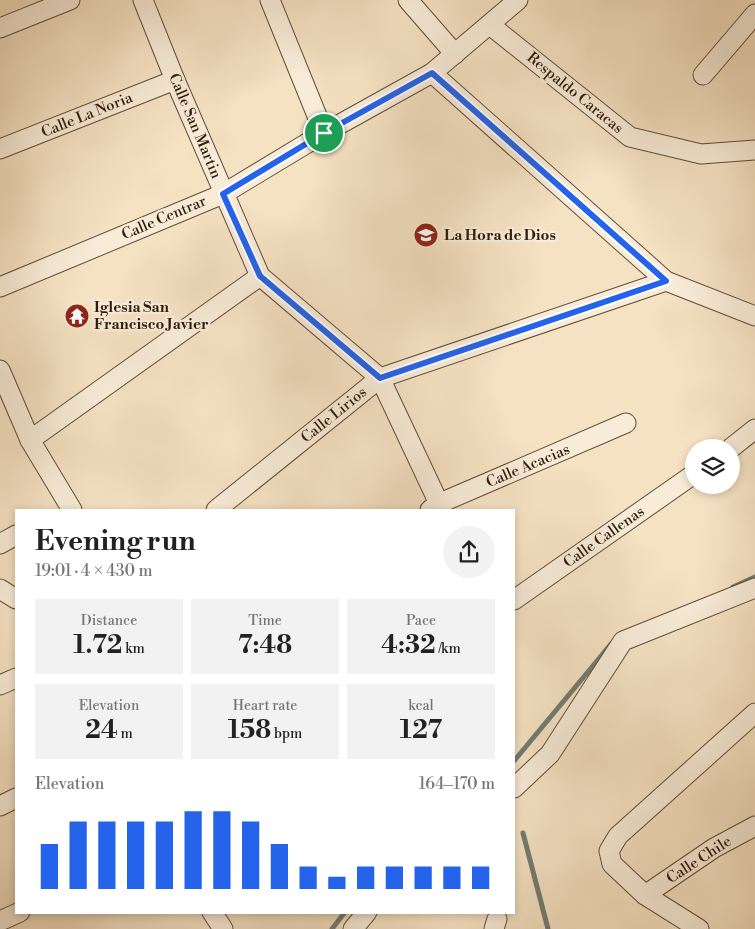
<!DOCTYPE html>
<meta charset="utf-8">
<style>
body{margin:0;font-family:"Libre Bodoni",serif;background:#f2f2f2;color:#222;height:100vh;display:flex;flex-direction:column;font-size:19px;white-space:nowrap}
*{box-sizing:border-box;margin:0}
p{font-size:16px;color:#767676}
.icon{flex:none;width:28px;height:28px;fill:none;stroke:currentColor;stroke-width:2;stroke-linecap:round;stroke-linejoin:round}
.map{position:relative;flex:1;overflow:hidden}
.details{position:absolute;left:15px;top:509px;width:500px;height:405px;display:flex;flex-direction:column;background:#fff;border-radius:0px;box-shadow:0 2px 8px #0003}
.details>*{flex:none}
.controls{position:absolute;left:685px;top:439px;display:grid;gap:10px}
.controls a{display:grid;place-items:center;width:55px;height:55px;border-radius:50%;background:#fff;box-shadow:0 2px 8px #0003;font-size:25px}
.pin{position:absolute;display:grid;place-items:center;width:42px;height:42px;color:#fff;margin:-21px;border:2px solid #fff;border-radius:50%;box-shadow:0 1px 5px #0007}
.round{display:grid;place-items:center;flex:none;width:52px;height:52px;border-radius:26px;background:#f2f2f2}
.head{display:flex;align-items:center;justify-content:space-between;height:85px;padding:0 20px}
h1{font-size:28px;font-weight:800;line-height:38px}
.figures{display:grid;grid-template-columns:repeat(3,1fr);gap:8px;height:85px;padding:5px 20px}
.figures div{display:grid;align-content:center;border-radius:0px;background:#f2f2f2;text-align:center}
.figures b{font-size:25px;font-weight:800}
.figures small{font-size:14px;font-weight:400}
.figures p{font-size:14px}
.chart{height:140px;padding:10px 20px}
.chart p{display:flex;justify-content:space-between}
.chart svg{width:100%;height:90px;margin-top:5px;stroke:#2563eb;stroke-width:6}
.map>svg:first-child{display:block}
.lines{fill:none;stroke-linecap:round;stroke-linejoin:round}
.stream{stroke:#727c74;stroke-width:5}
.minor-casing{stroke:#614d38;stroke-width:21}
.minor{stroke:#f8ecd8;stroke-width:19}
.route-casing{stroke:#fff;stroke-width:10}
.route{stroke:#2563eb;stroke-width:6}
.labels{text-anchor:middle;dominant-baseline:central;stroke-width:4.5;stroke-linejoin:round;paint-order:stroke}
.street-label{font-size:15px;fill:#301b0a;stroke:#f8ecd8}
.poi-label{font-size:15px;font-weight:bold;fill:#301b0a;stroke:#f8ecd8;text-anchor:start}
</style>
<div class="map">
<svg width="755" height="929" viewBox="0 0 755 929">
<rect width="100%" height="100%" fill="#f5e2c3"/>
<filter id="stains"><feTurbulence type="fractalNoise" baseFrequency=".004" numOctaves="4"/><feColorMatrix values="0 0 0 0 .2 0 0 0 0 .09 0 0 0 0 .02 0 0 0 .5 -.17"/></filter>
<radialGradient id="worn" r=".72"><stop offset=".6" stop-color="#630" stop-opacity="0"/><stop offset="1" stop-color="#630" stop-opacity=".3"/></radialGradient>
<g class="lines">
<g class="stream">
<path d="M733,587L755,577"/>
<path d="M514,761L611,644"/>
<path d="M523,833L548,929"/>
<path d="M332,929L345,912"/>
</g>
<defs>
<g id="minor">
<path d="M143,0L175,80L260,276L380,378L442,510"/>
<path d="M270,0L324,133"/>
<path d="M408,0L455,54"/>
<path d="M490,25L630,137L701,154L755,150"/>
<path d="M0,28L70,0"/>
<path d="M432,73L666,281L755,316"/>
<path d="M703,75L755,14"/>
<path d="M0,149L175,80"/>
<path d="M0,287L223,194L324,133L432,73L518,0"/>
<path d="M0,370L30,440L72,510"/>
<path d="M30,440L260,276"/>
<path d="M731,448L755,429"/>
<path d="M216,510L380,378L666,281"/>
<path d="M430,510L438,504L626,423"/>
<path d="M0,544L16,535"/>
<path d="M0,589L16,599"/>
<path d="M514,600L694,474"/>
<path d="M0,685L16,678"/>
<path d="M514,788L550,754L623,641L755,588"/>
<path d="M0,806L16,798"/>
<path d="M645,895L714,848L755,826"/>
<path d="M212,912L223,929"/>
<path d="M0,921L20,912"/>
<path d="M353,929L367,912"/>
<path d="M494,929L497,919"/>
<path d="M699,929L645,895L612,864L609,851L618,836L755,713"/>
</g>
</defs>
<use href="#minor" class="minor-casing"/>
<use href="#minor" class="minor"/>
</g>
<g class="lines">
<defs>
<path id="route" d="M432,73L666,281L380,378L260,276L223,194L324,133Z"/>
</defs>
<use href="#route" class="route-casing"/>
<use href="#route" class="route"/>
</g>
<defs>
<symbol id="university-disc" viewBox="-11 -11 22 22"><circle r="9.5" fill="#8f2418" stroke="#f8ecd8"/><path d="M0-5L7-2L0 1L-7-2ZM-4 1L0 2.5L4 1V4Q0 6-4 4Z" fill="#fff"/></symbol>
<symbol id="temple-disc" viewBox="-11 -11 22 22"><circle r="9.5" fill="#8f2418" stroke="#f8ecd8"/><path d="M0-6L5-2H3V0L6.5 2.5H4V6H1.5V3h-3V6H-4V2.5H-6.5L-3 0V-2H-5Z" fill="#fff"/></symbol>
</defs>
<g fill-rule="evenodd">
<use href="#university-disc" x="412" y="221" width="28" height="28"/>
<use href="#temple-disc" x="63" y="302" width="28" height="28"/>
</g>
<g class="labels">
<g class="street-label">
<text transform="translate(575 93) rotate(39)">Respaldo Caracas</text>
<text transform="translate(87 115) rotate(-22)">Calle La Noria</text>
<text transform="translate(195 126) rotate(67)">Calle San Martin</text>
<text transform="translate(164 218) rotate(-23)">Calle Centrar</text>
<text transform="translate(334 415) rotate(-39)">Calle Lirios</text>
<text transform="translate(528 466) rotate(-23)">Calle Acacias</text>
<text transform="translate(604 537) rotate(-35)">Calle Callenas</text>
<text transform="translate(699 860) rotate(-33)">Calle Chile</text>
</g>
<g class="poi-label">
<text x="444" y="235">La Hora de Dios</text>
<text x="94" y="307">Iglesia San<tspan x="94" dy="17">Francisco Javier</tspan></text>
</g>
</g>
<rect width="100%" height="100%" filter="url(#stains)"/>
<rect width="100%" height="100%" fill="url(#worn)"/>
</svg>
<div class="controls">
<a><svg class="icon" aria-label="layers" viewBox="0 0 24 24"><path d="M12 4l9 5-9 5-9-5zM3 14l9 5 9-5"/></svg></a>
</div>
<div class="pin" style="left:324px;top:133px;background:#1e9e55"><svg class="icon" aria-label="arrive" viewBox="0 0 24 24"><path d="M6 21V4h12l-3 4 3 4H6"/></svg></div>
<section class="details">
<div class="head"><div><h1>Evening run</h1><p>19:01 · 4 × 430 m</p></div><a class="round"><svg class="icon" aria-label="share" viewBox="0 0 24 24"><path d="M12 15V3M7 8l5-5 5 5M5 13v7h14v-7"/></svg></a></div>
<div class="figures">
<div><p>Distance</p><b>1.72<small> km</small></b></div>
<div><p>Time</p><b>7:48</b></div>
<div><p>Pace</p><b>4:32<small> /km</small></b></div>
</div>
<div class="figures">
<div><p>Elevation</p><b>24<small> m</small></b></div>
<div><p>Heart rate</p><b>158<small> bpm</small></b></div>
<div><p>kcal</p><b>127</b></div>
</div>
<div class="chart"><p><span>Elevation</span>164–170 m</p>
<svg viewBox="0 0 160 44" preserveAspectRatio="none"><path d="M5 44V22M15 44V11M25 44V11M35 44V11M45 44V11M55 44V6M65 44V6M75 44V11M85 44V22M95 44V33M105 44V38M115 44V33M125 44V33M135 44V33M145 44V33M155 44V33"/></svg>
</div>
</section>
</div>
